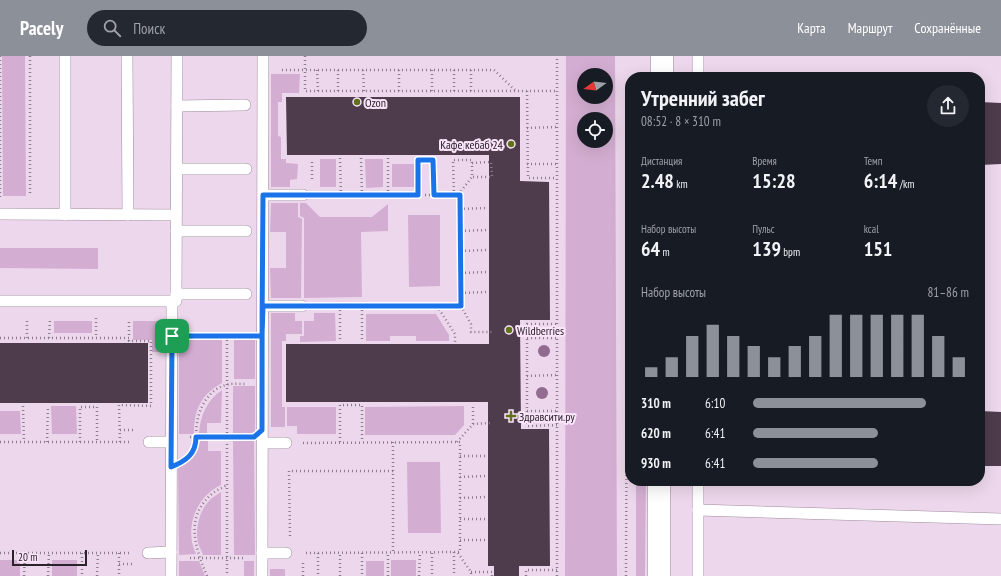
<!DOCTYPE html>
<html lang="ru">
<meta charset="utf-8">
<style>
body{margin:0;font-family:"PT Sans Narrow",sans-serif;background:#242831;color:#f1f3f6;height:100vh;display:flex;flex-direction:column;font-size:15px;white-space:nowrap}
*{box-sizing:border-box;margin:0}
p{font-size:13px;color:#9ea1a6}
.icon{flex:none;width:22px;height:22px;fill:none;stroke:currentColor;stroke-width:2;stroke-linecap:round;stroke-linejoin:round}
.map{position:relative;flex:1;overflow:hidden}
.side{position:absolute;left:625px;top:16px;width:360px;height:414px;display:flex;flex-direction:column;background:#171b24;border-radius:16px;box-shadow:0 4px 16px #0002}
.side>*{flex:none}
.needle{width:26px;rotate:255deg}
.controls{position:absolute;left:577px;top:12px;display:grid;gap:8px}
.controls a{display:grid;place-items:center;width:36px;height:36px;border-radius:50%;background:#171b24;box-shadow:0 4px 16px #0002;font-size:20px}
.scale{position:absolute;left:12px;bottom:10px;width:75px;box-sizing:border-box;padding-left:4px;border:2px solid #2b232b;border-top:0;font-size:11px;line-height:14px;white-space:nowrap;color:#2b232b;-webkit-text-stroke:3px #fae4f9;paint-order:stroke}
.pin{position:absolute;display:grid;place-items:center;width:34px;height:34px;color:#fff;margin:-17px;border-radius:8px;box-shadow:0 2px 6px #0006}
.round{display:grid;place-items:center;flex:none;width:42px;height:42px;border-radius:21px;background:#242831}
.head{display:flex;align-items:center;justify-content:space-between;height:68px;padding:0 16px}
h1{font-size:22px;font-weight:700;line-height:30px}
.stats{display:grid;grid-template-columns:repeat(3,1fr);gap:6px;height:68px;padding:4px 16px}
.stats div{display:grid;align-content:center}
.stats b{font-size:20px;font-weight:700}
.stats small{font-size:11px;font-weight:400}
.stats p{font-size:11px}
.chart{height:112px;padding:8px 16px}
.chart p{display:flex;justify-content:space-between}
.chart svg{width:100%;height:72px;margin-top:4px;stroke:#8c9099;stroke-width:6}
ul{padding:0 16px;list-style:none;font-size:13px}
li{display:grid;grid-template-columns:64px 48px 1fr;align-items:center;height:30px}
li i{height:10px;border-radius:5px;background:#8c9099}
header{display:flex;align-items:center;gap:24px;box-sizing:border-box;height:56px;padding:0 20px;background:#8c9099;color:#fff}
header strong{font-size:19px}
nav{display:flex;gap:22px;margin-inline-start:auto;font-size:14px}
.search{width:280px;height:36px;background:#242831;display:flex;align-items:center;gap:10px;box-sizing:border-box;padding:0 14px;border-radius:22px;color:#9ea1a6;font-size:15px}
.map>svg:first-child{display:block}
.green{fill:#d4aed2;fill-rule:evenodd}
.building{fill:#4e3c4d}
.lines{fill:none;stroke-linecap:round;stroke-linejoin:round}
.service-casing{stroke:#9f8b9e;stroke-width:12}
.minor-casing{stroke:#9f8b9e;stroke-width:23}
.path{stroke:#8c7d8c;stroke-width:2.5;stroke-dasharray:1 3;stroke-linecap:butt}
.service{stroke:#fff;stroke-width:11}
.minor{stroke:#fff;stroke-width:22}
.tree{fill:#916b90}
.route-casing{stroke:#fff;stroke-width:8}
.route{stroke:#1a73e8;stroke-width:5}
.poi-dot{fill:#63701a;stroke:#fae4f9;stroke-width:1.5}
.labels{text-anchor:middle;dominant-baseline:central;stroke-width:4;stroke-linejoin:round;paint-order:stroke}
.poi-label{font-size:12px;fill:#2b232b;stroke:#fae4f9;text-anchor:start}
</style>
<header>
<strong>Pacely</strong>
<div class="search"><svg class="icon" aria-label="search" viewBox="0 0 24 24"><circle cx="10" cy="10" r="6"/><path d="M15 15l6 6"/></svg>Поиск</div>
<nav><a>Карта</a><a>Маршрут</a><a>Сохранённые</a></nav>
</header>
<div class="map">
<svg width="1001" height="520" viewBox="0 0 1001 520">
<rect width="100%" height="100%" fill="#edd7ec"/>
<g class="green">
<path d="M2,0H25L26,140H3Z"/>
<path d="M566,0H615L617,520H565ZM584,19H606V41H584ZM584,63H606V85H584Z"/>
<path d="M271,18H300L299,37H282V46H278V80L281,81V103H286V107L298,108L297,123L290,124V131H271Z"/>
<rect x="320" y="103" width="16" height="28"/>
<path d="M365,103H383V131L366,132Z"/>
<rect x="392" y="108" width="22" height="23"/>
<path d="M271,147H298V161L302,163L301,242H271L270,212H286V176H270Z"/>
<path d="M300,147H306L320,161H372L388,148V175L361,176L362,241L304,242V162L300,160Z"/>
<path d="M408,159H440V230L409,231Z"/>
<path d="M0,192H98V213L0,212Z"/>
<path d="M271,257H295V265H302V278H286V285H282V351H285V371H271Z"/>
<path d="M314,257H335L336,285L300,286V280H304V265H314Z"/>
<path d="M366,258H436L449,279V285H416V280H390V285H366Z"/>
<rect x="54" y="265" width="38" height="12"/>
<path d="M133,265H164V296H152V284H133Z"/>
<path d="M255,283V323H234V284Z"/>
<path d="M179,284H222V327C201,339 194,353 194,378H179Z"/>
<rect x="233" y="330" width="22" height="48"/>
<path d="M222,334L221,367H207V377L199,378C200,360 207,344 222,334Z"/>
<path d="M51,350H76L77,378H52Z"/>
<path d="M464,350V369L455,379H365V351Z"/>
<path d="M287,351H336V378H297V370H287Z"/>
<path d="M0,355H20L21,378H0Z"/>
<path d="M208,384V395H221V429C217,431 213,433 210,436C192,451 186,477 196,498L179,499L178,412C192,404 196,400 199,385Z"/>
<path d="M233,384H254L255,499H234Z"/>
<path d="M407,406H440L441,477H408Z"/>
<path d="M636,425H646L645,520H636Z"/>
<path d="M221,436V499H203C202,495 199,491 198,487C195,474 199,455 209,445C212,441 217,439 221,436Z"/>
<rect x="0" y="504" width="20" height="16"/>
<rect x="52" y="504" width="25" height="16"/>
<rect x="391" y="504" width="25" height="16"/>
<path d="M179,505H199L205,520H179Z"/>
<rect x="244" y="505" width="10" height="15"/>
<rect x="366" y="505" width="18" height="15"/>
<rect x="270" y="513" width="15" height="7"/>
</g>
<g class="building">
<path d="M286,41H520V125L549,126L550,264H520L521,373H549L550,510H519V520H494V510H488V346H286V288H489V99H287Z"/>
<path d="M980,46L1001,47V108L980,109Z"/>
<rect x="0" y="287" width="148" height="60"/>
<path d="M980,355L1001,356V410H980Z"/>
</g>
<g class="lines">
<defs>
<g id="service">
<path d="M65,0V159"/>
<path d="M127,0L128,159"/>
<path d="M698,0V21"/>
<path d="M177,50L245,49"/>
<path d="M177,113H246"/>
<path d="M263,139H303"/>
<path d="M0,158L176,159"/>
<path d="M176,175H246"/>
<path d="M176,238H246"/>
<path d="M0,245H176L177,0"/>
<path d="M263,250H302"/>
<path d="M149,386H171"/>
<path d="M263,387H286"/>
<path d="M698,425V454L1001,463"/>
<path d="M148,497L171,496"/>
<path d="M262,497H286"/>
<path d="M171,520L172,245"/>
<path d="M262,520L263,0"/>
<path d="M698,520V454"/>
</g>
<g id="minor">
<path d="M662,21V0"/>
<path d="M659,520V425"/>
</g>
</defs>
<use href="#service" class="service-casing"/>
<use href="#minor" class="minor-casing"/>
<g class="path">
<path d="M0,0V141"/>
<path d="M30,0V140"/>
<path d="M305,0V35H557"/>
<path d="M282,14H494L516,35"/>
<path d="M317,14L318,35"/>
<path d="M363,14L364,35"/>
<path d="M338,35V14"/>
<path d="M399,35V14"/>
<path d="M432,35V14"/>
<path d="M454,35V14"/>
<path d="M471,35V14"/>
<path d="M527,35L528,122H557"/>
<path d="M527,72L557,71"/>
<path d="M340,102L341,139"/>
<path d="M361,102L362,139"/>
<path d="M472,107L491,106L492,121H472"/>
<path d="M527,108H557"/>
<path d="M312,123V104"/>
<path d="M388,139V102"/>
<path d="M418,139V104H433L434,139"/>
<path d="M454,139L453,104H472V121L458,139"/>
<path d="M460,153L486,152"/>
<path d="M461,175L486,174"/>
<path d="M461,195L486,194"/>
<path d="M461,217L486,216"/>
<path d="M461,237L487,236"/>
<path d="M319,250H461V139H320"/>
<path d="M340,250V285"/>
<path d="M362,250V286"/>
<path d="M437,250L455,278V288"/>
<path d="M461,250L471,268V276H492"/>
<path d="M96,262V282"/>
<path d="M190,280H245"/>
<path d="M227,280V520"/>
<path d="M0,282H129V263"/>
<path d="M27,282V262"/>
<path d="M49,282L50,262"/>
<path d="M527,282H557"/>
<path d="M527,320L557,319"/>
<path d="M23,350L24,386"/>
<path d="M527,355H557"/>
<path d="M473,368V349"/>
<path d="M557,369L527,370V268H557"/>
<path d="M120,374H135"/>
<path d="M190,381H245"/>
<path d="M0,386H131"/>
<path d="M47,386L48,350"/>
<path d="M80,386V351H97V386"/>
<path d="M120,386L119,349L151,350V285H129V282"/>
<path d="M340,386V349H362V386"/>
<path d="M457,386L473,368L492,367"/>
<path d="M303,387L460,386V496L304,497"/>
<path d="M191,398C198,387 195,379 197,367C199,352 209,333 226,329C232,327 239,328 245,328"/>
<path d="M460,400H486"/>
<path d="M393,415V386"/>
<path d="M460,421L486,420"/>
<path d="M460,442L486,441"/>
<path d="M460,463H487"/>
<path d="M290,480L289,415H393V497"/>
<path d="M460,484H486"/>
<path d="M454,496V520"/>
<path d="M0,497H131"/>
<path d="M82,497V520"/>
<path d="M119,497V520"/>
<path d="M318,497V520"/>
<path d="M362,497V520"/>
<path d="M432,497V520"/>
<path d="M458,497L471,516V520"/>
<path d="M190,502H243"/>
<path d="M119,508H133"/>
<path d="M471,516H492V520"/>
<path d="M24,520L25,497"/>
<path d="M48,520L49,497"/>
<path d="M97,520L98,497"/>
<path d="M207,520C195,491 184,461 213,437C217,434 222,432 227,429"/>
<path d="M303,520V505"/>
<path d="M340,520V497"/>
<path d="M388,520V497"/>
<path d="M419,520L420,496"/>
<path d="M526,520V514H557"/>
<path d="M557,520V0"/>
<path d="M626,520L628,59"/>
</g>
<use href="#service" class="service"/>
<use href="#minor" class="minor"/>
</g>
<g class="tree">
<circle cx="544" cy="295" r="6"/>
<circle cx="542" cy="337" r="6"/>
</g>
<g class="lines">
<defs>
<path id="route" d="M172,280L171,411C186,405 196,398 196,381H254L262,374C262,296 262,217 263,139H418V104H433L434,139H460L461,250H263L262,280H172"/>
</defs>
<use href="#route" class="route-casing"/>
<use href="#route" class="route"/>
</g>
<g class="poi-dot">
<circle cx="357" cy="46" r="4"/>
<circle cx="511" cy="88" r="4"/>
<circle cx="509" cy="274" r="4"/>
<path d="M509 354h4v4h4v4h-4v4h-4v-4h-4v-4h4z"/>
</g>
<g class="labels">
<g class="poi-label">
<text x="365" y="46">Ozon</text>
<text x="503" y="88" text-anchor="end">Кафе кебаб 24</text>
<text x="517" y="274">Wildberries</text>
<text x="519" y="360">Здравсити.ру</text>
</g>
</g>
</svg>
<div class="controls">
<a><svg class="needle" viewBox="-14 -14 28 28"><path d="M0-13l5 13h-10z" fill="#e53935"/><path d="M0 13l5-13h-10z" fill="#9ea1a6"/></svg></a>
<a><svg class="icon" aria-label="locate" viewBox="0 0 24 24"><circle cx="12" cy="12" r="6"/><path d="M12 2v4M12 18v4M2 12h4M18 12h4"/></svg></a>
</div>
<div class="scale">20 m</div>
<div class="pin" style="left:172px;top:280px;background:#1e9e55"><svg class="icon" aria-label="arrive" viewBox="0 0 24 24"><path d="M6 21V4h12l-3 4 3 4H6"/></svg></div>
<section class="side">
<div class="head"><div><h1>Утренний забег</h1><p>08:52 · 8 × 310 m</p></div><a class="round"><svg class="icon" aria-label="share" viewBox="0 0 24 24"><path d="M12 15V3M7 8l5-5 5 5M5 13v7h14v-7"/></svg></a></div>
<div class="stats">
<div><p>Дистанция</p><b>2.48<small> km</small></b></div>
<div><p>Время</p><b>15:28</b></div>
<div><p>Темп</p><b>6:14<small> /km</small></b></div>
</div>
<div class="stats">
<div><p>Набор высоты</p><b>64<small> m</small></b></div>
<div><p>Пульс</p><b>139<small> bpm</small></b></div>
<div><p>kcal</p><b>151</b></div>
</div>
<div class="chart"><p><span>Набор высоты</span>81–86 m</p>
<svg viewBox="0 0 160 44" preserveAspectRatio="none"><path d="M5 44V38M15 44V32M25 44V19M35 44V12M45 44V19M55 44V25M65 44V32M75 44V25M85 44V19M95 44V6M105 44V6M115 44V6M125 44V6M135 44V6M145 44V19M155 44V32"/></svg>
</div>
<ul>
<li><b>310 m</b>6:10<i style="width:80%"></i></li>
<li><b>620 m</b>6:41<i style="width:58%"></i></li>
<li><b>930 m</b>6:41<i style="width:58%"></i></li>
</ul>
</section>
</div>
